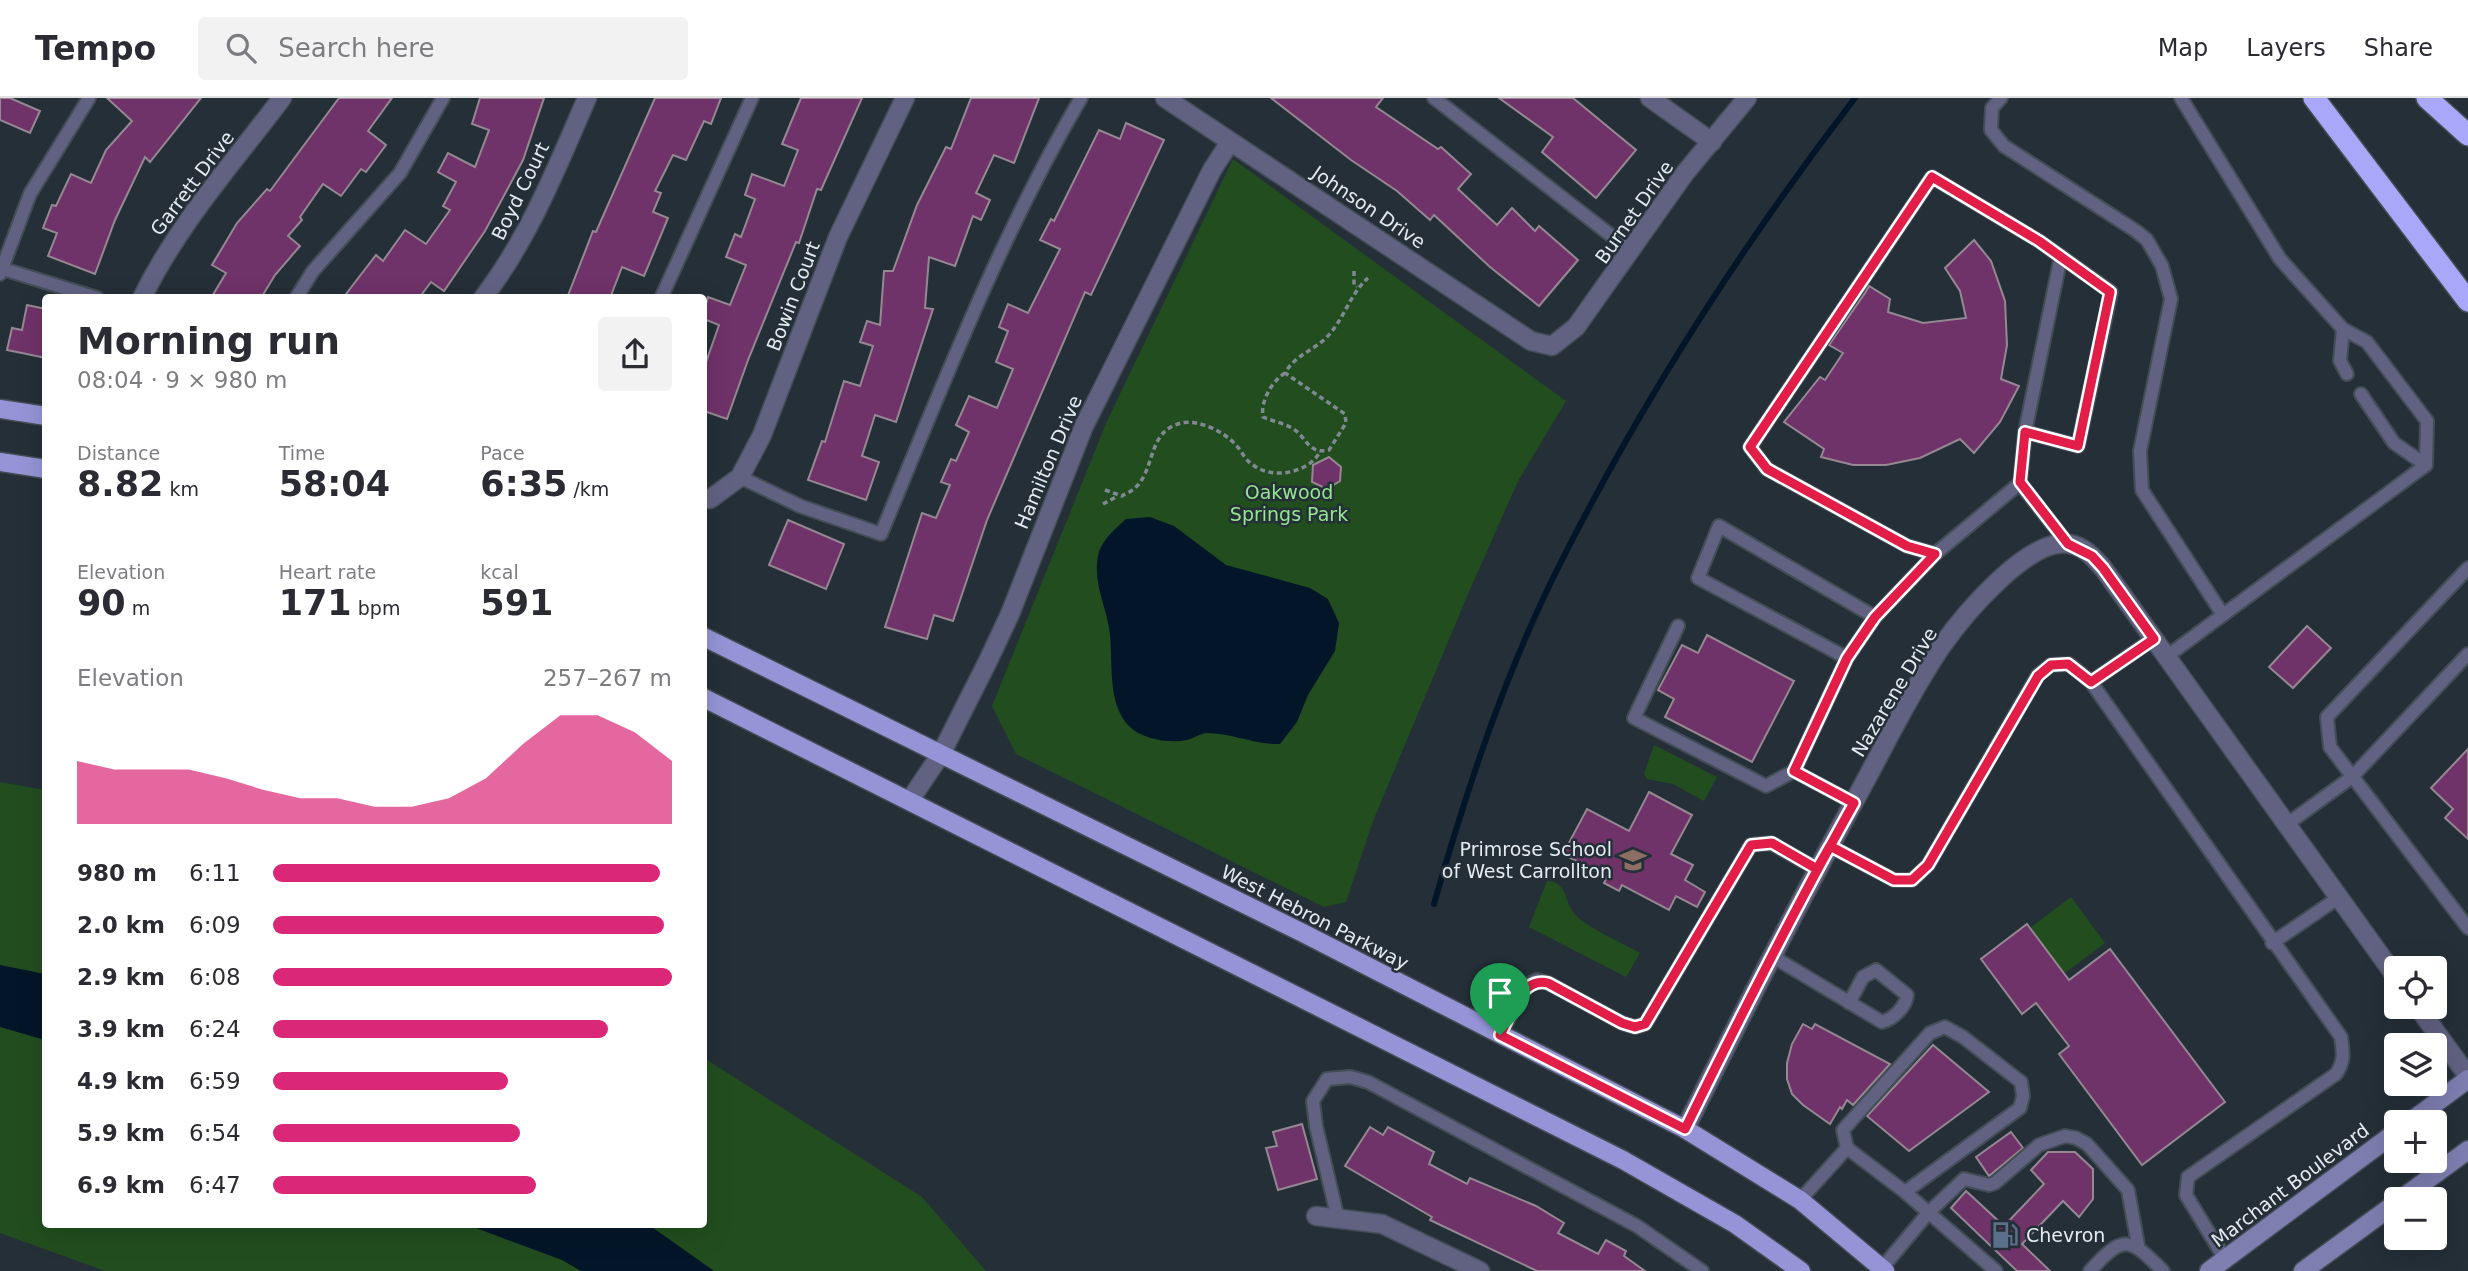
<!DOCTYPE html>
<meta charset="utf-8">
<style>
body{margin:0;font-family:"DejaVu Sans",sans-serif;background:#f2f2f3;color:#2b2b33;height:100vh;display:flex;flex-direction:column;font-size:26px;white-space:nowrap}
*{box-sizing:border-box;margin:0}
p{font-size:23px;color:#7c7c81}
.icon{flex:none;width:38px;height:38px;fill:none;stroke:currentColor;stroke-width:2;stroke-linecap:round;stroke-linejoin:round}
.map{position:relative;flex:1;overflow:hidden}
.side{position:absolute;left:42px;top:196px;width:665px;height:934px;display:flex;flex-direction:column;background:#fff;border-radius:7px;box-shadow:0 7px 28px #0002}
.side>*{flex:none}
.controls{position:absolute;left:2384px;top:858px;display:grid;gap:14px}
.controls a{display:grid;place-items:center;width:63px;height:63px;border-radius:7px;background:#fff;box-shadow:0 7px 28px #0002;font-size:35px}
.pin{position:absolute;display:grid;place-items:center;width:60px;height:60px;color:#fff;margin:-72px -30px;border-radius:50% 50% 50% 0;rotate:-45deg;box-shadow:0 0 7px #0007}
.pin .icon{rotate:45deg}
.round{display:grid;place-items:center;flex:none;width:74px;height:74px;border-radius:7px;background:#f2f2f3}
.headline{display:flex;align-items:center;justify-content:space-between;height:119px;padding:0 35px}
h1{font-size:38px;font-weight:700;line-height:52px}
.figures{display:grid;grid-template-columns:repeat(3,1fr);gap:10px;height:119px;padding:7px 35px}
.figures div{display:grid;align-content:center}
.figures b{font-size:35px;font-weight:700}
.figures small{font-size:19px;font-weight:400}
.figures p{font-size:19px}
.chart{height:196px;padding:14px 35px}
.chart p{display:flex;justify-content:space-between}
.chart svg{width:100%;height:126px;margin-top:7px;fill:#db2777;opacity:.7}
ul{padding:0 35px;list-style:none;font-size:23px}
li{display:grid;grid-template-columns:112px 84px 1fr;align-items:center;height:52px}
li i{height:18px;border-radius:9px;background:#db2777}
header{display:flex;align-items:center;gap:42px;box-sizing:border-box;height:98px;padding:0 35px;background:#fff;border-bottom:2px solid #e1e1e2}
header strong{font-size:33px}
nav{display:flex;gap:38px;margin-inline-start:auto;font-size:24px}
.search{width:490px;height:63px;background:#f2f2f3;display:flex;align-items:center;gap:18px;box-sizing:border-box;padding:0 24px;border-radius:7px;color:#7c7c81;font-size:26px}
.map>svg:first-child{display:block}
.green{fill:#224e1f}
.water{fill:#031629}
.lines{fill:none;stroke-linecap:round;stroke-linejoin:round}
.stream{stroke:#031629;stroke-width:6}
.building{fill:#6f3269;stroke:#958892;stroke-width:2}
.lane-casing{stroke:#434d56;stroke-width:16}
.street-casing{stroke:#434d56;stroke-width:21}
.secondary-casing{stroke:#434d56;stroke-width:21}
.primary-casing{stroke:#434d56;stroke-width:21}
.highway-casing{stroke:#434d56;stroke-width:24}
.path{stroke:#808991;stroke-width:3.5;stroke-dasharray:5 3.5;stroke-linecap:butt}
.lane{stroke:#616182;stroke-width:12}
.street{stroke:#616182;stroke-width:18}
.secondary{stroke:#7e7eb1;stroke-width:18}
.primary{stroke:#9594d6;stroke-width:18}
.highway{stroke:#a9a7f7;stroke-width:21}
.route-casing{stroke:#fff;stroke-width:14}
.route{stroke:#e11d48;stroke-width:9}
.labels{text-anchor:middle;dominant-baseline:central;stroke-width:5;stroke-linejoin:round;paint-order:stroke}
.street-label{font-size:19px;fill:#e4ebf1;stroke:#242f38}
.park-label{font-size:19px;fill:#95e68e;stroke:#242f38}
.poi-label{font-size:19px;fill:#e4ebf1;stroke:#242f38;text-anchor:end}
</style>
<header>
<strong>Tempo</strong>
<div class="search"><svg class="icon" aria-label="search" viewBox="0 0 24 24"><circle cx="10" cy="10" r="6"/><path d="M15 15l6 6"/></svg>Search here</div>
<nav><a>Map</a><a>Layers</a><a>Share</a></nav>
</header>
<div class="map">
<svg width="2468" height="1173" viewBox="0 0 2468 1173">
<rect width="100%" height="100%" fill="#242f38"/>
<g class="green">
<path d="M1233,61L1566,303L1518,383L1468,496L1373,723L1346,804L1324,809L1016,656L992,608L1107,323Z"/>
<path d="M1654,647L1717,679L1704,703L1673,686L1647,681L1644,676Z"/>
<path d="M0,684L45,692L46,1127H704V960L922,1099L986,1173H105L0,1135Z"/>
<path d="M1547,783C1567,784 1564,801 1573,814C1583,828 1624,846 1640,855L1626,879L1529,829Z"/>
<path d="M2071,799L2105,845L2065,875L2030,830Z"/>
</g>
<g class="water">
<path d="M1150,419L1174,428L1226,467L1310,490L1328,501L1339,525L1335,553L1308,597L1297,624L1280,646C1255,647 1232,635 1206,635C1199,636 1193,641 1186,642C1171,646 1142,641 1130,629C1107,607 1113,566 1110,537C1107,508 1091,483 1099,454C1103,441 1116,430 1126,421Z"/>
<path d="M0,867L45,876V942L0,929Z"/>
<path d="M468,1127H649L714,1173H581L562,1162Z"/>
</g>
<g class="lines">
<path class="stream" d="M1434,806C1467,690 1506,572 1561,464C1644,299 1743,146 1855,0"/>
</g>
<g class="building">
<path d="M0,0H10L40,13L30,35L0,22Z"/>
<path d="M107,0H201L150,64L145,59L115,122L95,176L48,158L57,135L43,130L52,107L56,108L71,76L91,85L106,52L132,23Z"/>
<path d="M339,0H392L368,33L386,47L366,74L361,71L341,98L323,86L300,119L302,122L288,138L300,148L275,177L261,200H211L226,175L212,167L237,125L267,91L270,93Z"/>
<path d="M480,0H544L523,62L485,133L444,193L431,184L419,200H343L376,157L383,163L405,132L426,146L450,112L443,108L456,84L438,74L448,55L475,69L489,32L472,26Z"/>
<path d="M655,0H721L711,26L704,23L686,62L673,57L655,93L661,95L653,114L668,120L644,178L622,169L610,200H567L593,133L596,134Z"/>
<path d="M801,0H862L821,92L817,91L799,145L796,144L748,262L727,321L704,313V270L719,227L704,221V212L708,199L730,207L746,167L726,159L735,136L741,139L755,101L745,97L752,76L784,88L798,52L782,46Z"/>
<path d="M971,0H1039L1014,65L994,57L976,95L990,102L981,122L973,118L955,168L929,159L925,210L933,211L896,324L875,317L862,358L879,364L866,402L808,382L822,343L825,344L844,283L860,288L873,248L860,244L867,223L880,227L884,173H893L917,107L946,49L951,51Z"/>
<path d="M1271,0H1383L1376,9L1438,51L1441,49L1471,76L1458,91L1497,127L1512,110L1535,133L1539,128L1578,162L1539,208L1490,169L1434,117L1430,122L1397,93L1351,62Z"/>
<path d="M1499,0H1573L1636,52L1596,100L1542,54L1553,39Z"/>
<path d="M1126,25L1164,42L1091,197L1085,194L987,422L953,523L934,517L927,541L885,529L922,415L936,420L950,387L941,384L951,361L956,363L969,334L956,327L969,298L997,310L1013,271L996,264L1008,233L999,229L1008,206L1028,215L1060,151L1040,142L1051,121L1054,123L1099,32L1120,41Z"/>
<path d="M1974,142L1991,163L2005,203L2007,247L2001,281L2019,288L2000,324L1974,355L1960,341L1920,360L1886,367H1853L1821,359L1824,351L1784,324L1820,279L1825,282L1843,255L1829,247L1865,195L1869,188L1890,201L1888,214L1923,225L1966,220L1960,193L1945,170Z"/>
<path d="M27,207L46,211V260L7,252L12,230L22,232Z"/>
<path d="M1329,359L1341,369L1340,383L1327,391L1312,384L1313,367Z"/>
<path d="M788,422L844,446L826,491L769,467Z"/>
<path d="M2307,528L2331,550L2293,590L2269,569Z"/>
<path d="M1707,537L1794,583L1752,664L1665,619L1674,601L1658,592L1682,547L1698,555Z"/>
<path d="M2468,651V741L2445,720L2453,711L2431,690Z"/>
<path d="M1649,694L1692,717L1671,756L1693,767L1685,782L1705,794L1697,809L1676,798L1669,812L1622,787L1619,793L1604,785L1607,779L1563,756L1587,711L1629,733Z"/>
<path d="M2027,826L2069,882L2110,851L2225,1004L2142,1067L2059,956L2069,948L2036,905L2022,916L1981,861Z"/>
<path d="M1803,926L1812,931L1815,926L1890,966L1853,1007L1847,1002L1842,1011L1840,1009L1830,1026L1803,1007L1792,996L1787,981V965L1792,946Z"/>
<path d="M1933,947L1989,994L1909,1053L1867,1018Z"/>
<path d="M1302,1026L1317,1081L1278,1092L1266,1050L1277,1048L1273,1034Z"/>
<path d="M1370,1029L1383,1037L1388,1029L1434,1054L1429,1066L1467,1086L1470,1080L1536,1108L1564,1125L1558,1135L1598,1156L1606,1142L1626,1153L1624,1158L1645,1173H1537L1430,1122L1432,1119L1345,1068Z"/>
<path d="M2011,1034L2023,1050L1989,1078L1976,1059Z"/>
<path d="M2048,1054H2075L2093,1071V1101L2079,1119L2063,1103L2022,1146L2050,1173H2017L1951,1110L1966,1093L2004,1128L2044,1086L2031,1072Z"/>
</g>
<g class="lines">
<defs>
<g id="lane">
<path d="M1434,0L1631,153"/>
<path d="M2001,0L1992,10L1991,32L2004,48L2136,133L2147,142L2162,168L2171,201L2140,353L2142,392L2223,517"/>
<path d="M2181,0L2280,161L2343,231"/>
<path d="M3,171L97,200"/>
<path d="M0,176L30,96L89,0"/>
<path d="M296,200L313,173L400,75L443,0"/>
<path d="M661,200L752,0"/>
<path d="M2347,276L2340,263L2343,231L2367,244L2427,323L2426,367"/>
<path d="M2025,334L2061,158"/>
<path d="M740,379L800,408L881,436C942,289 1000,138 1081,0"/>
<path d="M2020,385L1935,456L1907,448L1767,371L1750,349L1932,79L2039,143L2111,194L2078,348L2025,334L2020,385L2068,446"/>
<path d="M2468,470L2327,619L2330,649L2468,830"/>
<path d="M1875,519L1935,456"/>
<path d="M1678,528L1634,620L1766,688L1794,673"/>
<path d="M2153,541L2091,584L2341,939C2343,954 2345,963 2336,976L2188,1079L2186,1097L2225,1161"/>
<path d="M2166,559L2426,367L2394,345L2361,296"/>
<path d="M1847,560L1875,519L1719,428L1698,480L1847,560L1794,673L1854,705"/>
<path d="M2286,727L2352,679L2468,556"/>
<path d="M1830,748L1894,782H1912L1928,767L2038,577L2051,567L2069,566L2091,584"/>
<path d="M2272,845L2338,800"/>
<path d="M1770,857L1882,924C1893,921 1906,909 1907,897L1876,872L1863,879L1849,905"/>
<path d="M1500,937L1527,887L1537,882L1548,885L1622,925L1635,929L1645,926L1751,747L1771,745L1817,771"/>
<path d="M1847,1050L1843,1032L1930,935L1945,929L1963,939L2021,984L2023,998L2020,1010L1905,1094"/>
<path d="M1800,1102L1847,1050L1905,1094L1996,1173"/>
<path d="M1338,1121L1316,1028L1313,1003L1327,981L1350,979L1368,984L1637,1128L1702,1173"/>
<path d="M1882,1170L1929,1114L1964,1081L1989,1087L1995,1085L2039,1047L2065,1038L2076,1040L2087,1046L2128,1092L2138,1147"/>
<path d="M2090,1173C2124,1135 2130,1140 2163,1173"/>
</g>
<g id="street">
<path d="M1165,0L1531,243L1552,248L1576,229L1685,75L1747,0"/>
<path d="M1650,0L1712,44"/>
<path d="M142,200C178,126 233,65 282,0"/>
<path d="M483,200C529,140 557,69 587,0"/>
<path d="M710,401L740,379L762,337L838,139L905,0"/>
<path d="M910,702L941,656L987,565L1010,516L1084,328L1212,72L1230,44"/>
<path d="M2417,908L2468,978"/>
<path d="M1685,1031C1740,920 1796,810 1855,702C1883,651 1909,597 1941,549C1962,519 2028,439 2069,446C2084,448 2094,460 2103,470L2396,879"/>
<path d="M1316,1118L1382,1126L1480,1173"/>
</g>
<g id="secondary">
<path d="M2410,1024L2468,981"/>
<path d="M2401,1101L2468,1052"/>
<path d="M2209,1173L2396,1034"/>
<path d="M2303,1173L2396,1105"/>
</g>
<g id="primary">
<path d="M0,311L46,318"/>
<path d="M0,364L46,371"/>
<path d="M704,539L1303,835L1685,1031L1800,1102L1885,1173"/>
<path d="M704,600L1623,1062L1735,1126L1801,1173"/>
</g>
<g id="highway">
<path d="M2314,0L2468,203"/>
<path d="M2427,0L2468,37"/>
</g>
</defs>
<use href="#lane" class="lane-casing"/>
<use href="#street" class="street-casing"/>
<use href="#secondary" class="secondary-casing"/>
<use href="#primary" class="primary-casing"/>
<use href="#highway" class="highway-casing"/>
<g class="path">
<path d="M1354,173V187L1357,189"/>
<path d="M1285,275C1272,283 1260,304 1263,319C1272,323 1283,325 1292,330C1307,339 1308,357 1329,352L1346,325L1345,316L1285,275C1295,257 1313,253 1327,239C1344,221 1350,196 1368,180"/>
<path d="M1105,392L1122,398C1126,395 1133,393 1136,389C1156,369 1147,334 1181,325C1199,321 1224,334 1235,346C1242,353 1245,362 1253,367C1273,382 1308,375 1320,354"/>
<path d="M1103,406L1118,398"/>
</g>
<use href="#lane" class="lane"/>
<use href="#street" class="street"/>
<use href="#secondary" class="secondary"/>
<use href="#primary" class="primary"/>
<use href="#highway" class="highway"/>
</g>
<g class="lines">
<defs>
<path id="route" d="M1500,937C1511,917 1521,878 1548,885L1622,925L1635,929L1645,926L1751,747L1772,745L1817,771L1830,748L1894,782H1912L1928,767L2038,578L2051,567L2068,566L2091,584L2154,541L2103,470L2092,458L2068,446L2020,384L2025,334L2078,348L2110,194L2039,143L1932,79L1750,349L1767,371L1907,448L1935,456L1875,519L1847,560L1794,673L1854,705C1794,812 1739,921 1685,1031L1500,937"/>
</defs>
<use href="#route" class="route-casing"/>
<use href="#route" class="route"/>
</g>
<defs>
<symbol id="school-bare" viewBox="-9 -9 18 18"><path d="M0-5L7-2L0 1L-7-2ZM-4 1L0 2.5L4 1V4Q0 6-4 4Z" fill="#8d6e63" stroke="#242f38" stroke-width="2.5" paint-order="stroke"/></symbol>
<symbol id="fuel-bare" viewBox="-9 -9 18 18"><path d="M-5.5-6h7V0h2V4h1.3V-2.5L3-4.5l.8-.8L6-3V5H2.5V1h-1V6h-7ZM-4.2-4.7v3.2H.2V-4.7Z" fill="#5c6f8a" stroke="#242f38" stroke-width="2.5" paint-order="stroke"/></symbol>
</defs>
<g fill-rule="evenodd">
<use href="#school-bare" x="1614" y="743" width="38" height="38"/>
<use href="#fuel-bare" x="1986" y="1118" width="38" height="38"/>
</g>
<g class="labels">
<g class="street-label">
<text transform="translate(192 85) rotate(-53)">Garrett Drive</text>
<text transform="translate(520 93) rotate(-64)">Boyd Court</text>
<text transform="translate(1369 109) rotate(34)">Johnson Drive</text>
<text transform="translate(1634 114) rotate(-55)">Burnet Drive</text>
<text transform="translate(793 198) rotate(-69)">Bowin Court</text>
<text transform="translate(1048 364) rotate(-67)">Hamilton Drive</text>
<text transform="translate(1894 594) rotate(-59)">Nazarene Drive</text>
<text transform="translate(1315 819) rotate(27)">West Hebron Parkway</text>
<text transform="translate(2290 1087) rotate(-37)">Marchant Boulevard</text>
</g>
<g class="park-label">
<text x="1289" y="394">Oakwood<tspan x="1289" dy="22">Springs Park</tspan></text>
</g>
<g class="poi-label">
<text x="1612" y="751">Primrose School<tspan x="1612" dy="22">of West Carrollton</tspan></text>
<text x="2026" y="1137" text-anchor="start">Chevron</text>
</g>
</g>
</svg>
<div class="controls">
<a><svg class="icon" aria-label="locate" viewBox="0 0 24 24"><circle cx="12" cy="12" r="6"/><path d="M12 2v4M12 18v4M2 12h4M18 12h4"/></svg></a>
<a><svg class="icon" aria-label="layers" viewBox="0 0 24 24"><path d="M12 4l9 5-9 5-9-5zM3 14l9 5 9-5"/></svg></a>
<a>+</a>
<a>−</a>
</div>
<div class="pin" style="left:1500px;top:937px;background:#1e9e55"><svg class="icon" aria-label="arrive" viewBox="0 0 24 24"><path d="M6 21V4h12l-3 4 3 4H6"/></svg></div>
<section class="side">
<div class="headline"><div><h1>Morning run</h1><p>08:04 · 9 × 980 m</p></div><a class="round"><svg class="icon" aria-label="share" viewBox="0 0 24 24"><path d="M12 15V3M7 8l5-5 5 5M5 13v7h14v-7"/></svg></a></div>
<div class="figures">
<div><p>Distance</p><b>8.82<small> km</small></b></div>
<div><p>Time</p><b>58:04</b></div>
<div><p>Pace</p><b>6:35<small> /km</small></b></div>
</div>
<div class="figures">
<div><p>Elevation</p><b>90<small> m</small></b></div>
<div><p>Heart rate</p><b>171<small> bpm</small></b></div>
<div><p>kcal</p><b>591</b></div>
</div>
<div class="chart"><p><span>Elevation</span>257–267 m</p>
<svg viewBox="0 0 160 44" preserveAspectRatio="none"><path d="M0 44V22L10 25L20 25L30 25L40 28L50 32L60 35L70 35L80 38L90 38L100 35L110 28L120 16L130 6L140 6L150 12L160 22V44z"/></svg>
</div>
<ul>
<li><b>980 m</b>6:11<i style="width:97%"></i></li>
<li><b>2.0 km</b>6:09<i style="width:98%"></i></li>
<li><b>2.9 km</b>6:08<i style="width:100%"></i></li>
<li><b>3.9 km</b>6:24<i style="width:84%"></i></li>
<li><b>4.9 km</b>6:59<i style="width:59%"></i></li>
<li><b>5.9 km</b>6:54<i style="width:62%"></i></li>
<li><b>6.9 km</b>6:47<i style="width:66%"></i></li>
</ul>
</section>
</div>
